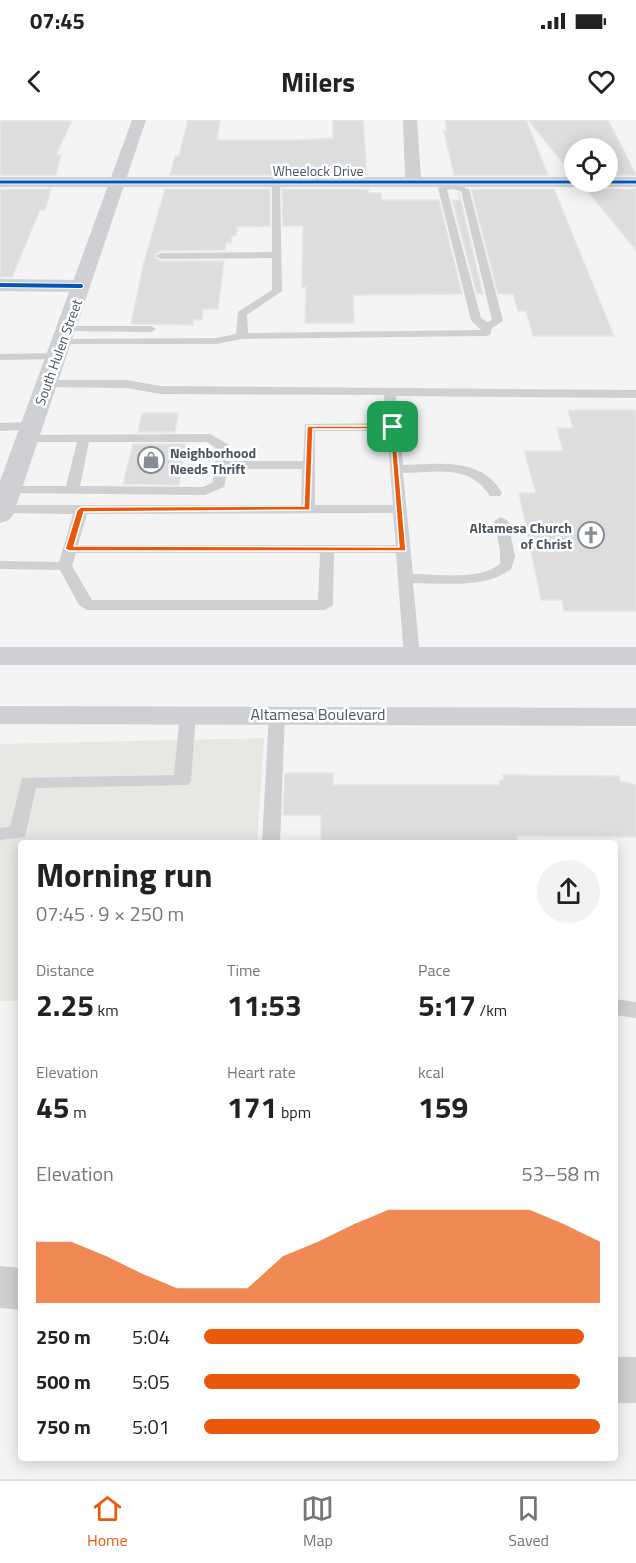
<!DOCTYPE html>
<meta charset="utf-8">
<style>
body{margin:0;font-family:"Titillium Web",sans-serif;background:#f2f2f2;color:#222;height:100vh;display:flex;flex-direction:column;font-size:22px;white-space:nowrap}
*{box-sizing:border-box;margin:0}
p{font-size:20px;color:#767676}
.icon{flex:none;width:33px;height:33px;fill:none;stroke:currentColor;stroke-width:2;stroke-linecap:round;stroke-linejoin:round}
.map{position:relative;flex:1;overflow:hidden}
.drawer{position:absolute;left:18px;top:720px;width:600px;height:621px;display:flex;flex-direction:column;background:#fff;border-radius:6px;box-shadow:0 3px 15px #0003}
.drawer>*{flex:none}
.tools{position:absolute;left:564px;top:18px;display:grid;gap:12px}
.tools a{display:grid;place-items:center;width:54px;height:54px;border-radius:50%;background:#fff;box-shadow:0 3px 15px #0003;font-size:30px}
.pin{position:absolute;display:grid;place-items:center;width:51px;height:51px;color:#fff;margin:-26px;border-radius:12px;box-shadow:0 3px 9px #0006}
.round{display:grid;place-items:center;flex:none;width:63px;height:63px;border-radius:32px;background:#f2f2f2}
.summary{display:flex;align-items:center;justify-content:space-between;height:102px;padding:0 18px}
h1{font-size:33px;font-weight:700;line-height:45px}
.figures{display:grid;grid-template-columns:repeat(3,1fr);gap:9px;height:102px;padding:6px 18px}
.figures div{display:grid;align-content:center}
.figures b{font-size:30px;font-weight:700}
.figures small{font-size:16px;font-weight:400}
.figures p{font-size:16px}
.chart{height:168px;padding:12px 18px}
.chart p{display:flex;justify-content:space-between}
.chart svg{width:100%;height:108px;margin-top:6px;fill:#ea580c;opacity:.7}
ul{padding:0 18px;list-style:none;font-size:20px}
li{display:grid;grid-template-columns:96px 72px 1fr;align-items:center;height:45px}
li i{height:15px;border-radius:8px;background:#ea580c}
.status{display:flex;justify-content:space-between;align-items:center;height:42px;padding:0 30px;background:#fff;direction:ltr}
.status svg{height:16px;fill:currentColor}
header{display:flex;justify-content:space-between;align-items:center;height:78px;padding:0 18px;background:#fff;font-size:27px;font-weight:700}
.tab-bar{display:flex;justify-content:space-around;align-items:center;height:84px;border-top:2px solid #e0e0e0;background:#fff;font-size:16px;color:#767676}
.tab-bar a{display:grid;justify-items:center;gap:3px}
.tab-bar .current{color:#ea580c}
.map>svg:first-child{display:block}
.commercial{fill:#e8e7e3}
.building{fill:#ddddde;stroke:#e5e6e7;stroke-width:1.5}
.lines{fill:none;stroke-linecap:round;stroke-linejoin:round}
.lane{fill:#ced0d2;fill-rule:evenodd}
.street{fill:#ced0d2;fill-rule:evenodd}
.secondary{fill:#ced0d4;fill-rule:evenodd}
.cycleway-far1-casing{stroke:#fff;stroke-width:4.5}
.cycleway-casing{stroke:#fff;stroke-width:6}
.cycleway-far1{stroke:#0057b8;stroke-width:3}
.cycleway{stroke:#0057b8;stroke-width:4}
.route{fill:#ea580c;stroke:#fff;stroke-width:1.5;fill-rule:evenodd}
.labels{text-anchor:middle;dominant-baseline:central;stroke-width:5;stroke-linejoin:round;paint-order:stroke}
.far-street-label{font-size:14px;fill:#4a5661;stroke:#fff}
.far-poi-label{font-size:14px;font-weight:bold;fill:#4a5661;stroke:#fff;text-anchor:start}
.street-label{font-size:16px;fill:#4a5661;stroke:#fff}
</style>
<div class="status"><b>07:45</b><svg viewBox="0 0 49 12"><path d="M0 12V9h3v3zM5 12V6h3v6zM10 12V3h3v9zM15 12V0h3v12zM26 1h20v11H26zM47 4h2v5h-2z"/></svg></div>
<header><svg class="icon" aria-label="back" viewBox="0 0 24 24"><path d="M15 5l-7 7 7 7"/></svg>Milers<svg class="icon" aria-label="heart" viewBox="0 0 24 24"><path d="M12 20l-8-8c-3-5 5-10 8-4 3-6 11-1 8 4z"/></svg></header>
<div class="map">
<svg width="636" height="1359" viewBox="0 0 636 1359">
<rect width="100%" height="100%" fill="#f4f4f4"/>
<path class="commercial" d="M264,618L257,723H21V881H0V624Z"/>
<g class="building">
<path d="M188,0H220L217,20H299L333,18V0H363L367,55H170L175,36H179Z"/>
<path d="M445,0H526L548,55H454L444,11H447Z"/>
<path d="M528,0H608L636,55H608V28H574L573,55Z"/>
<path d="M0,1H72L56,35H61L56,55H0Z"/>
<path d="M0,69H51L45,90H40L12,157H0Z"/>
<path d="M165,69H270V106L237,107L236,116H232L231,123H226L225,130L161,131L155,134V138L161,141H224L218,189H203L202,200H193V205L131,204L144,142Z"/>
<path d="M282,69H368V73H381L382,80H439L462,174L353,175L354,203H305L306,167H302L303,106H283Z"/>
<path d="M471,69H554L614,216H533L526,191H518L513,174H498Z"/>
<path d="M586,69H636V130Z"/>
<path d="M458,73H459L483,174H477L452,80H460Z"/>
<path d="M568,290H636V491H564L562,480H541L519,373H536L524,331H563L557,308H573Z"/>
<path d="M142,293H178L175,312H138Z"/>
<path d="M133,324H186L179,365L123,364Z"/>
<path d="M285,653H333V665H500L499,660H504L503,655L619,656L620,661L636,665V717L517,716V722L321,721V695H283Z"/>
</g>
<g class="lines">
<g class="lane">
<path d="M276,59L280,62L282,171L247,195L248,213L481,210L471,200L438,68L451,63L469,69L503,201L492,208L490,215L486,216L242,219L216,224H57L55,222L61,219L216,218L236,214L238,192L272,170V138L161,139L156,136L161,133L272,132V62ZM451,69L461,71L492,200L487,202L481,198L447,70Z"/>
<path d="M66,206H151L156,209L151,212L62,211L61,209Z"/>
<path d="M0,234L56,233L62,236L56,239L0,240Z"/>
<path d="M47,260H126L161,266L636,270V278L396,276L403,345C438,344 482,337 502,373L500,376H490C470,344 437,352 403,353L413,454C439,454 478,461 500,444V430L494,401L501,397L508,401L515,437L511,449C486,469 444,463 413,463L420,537L412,542L404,537L396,433H334L333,485L325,490H87L79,485L60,450L0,449V441L59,442L73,394L2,393V385H301L302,349H228L224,367L205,375L4,373L2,370L9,366H66L77,322H28L22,318L24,315L210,314L229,325V341H303L305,304L386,303L384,275L161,274L126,268L43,267V261ZM315,311H387L393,385H315ZM89,322H207L217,329L213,362L203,367L80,366ZM393,393L396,425H78L87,394ZM76,433H320L318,480H92L72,446Z"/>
<path d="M32,302L36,303V309L0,311V303Z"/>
<path d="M188,588L196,593L191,661L188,665L36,668L25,717L0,720V708L10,707L22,658L174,655L180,593Z"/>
<path d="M277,589L285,594L280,723H262L269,594Z"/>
<path d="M615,879L636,882V898L615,895Z"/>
</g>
<g class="street">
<path d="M403,0H417L421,57H574V62H608V57H636V67H0V57H405Z"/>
<path d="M0,159L81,160L90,166L81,172L0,171Z"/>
<path d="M0,1146L21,1148V1190L0,1188Z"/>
<rect x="615" y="1237" width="21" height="46"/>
</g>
<g class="secondary">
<path d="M132,0H146L13,395L9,400L0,403V361Z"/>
<rect x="0" y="527" width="636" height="18"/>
<path d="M0,586L636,588V606L0,604Z"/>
</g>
<defs>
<path id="cycleway-far1" d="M0,62H636"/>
<path id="cycleway" d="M0,165L81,166"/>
</defs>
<use href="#cycleway-far1" class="cycleway-far1-casing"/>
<use href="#cycleway" class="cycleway-casing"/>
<use href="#cycleway-far1" class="cycleway-far1"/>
<use href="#cycleway" class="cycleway"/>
</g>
<path class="route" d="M307,306H395L406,431H69L65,429L77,390L81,387L304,386ZM313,309H390L399,427L74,426L84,392L310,390Z"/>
<defs>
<symbol id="shop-ring" viewBox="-11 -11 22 22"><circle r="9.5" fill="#fff" stroke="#868d94" stroke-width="1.5"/><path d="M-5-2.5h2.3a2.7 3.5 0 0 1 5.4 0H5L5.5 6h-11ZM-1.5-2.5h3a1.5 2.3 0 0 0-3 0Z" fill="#868d94"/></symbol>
<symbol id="church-ring" viewBox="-11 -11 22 22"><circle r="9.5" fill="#fff" stroke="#868d94" stroke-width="1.5"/><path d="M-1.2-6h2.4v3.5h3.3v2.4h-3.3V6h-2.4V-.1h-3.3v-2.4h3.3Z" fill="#868d94"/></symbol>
</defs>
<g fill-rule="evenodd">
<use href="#shop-ring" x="136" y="325" width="30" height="30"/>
<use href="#church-ring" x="576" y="400" width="30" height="30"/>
</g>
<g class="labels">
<g class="far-street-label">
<text x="318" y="50">Wheelock Drive</text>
<text transform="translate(58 232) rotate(-70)">South Hulen Street</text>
</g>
<g class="far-poi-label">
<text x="170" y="332">Neighborhood<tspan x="170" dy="16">Needs Thrift</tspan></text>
<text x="572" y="407" text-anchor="end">Altamesa Church<tspan x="572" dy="16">of Christ</tspan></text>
</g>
<g class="street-label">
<text x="318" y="594">Altamesa Boulevard</text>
</g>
</g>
</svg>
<div class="tools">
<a><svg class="icon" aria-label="locate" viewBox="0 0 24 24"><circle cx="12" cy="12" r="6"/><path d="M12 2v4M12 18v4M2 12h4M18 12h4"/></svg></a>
</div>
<div class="pin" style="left:393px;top:307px;background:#1e9e55"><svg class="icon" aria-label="arrive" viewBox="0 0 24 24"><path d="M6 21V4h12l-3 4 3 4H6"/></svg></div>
<section class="drawer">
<div class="summary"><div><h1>Morning run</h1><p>07:45 · 9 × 250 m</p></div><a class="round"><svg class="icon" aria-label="share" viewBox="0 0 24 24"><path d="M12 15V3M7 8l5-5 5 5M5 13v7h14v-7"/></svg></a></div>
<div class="figures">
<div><p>Distance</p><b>2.25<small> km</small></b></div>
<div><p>Time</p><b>11:53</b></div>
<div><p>Pace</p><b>5:17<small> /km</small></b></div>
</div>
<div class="figures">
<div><p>Elevation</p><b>45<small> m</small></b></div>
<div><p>Heart rate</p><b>171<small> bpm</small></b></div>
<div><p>kcal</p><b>159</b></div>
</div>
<div class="chart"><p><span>Elevation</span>53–58 m</p>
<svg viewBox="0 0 160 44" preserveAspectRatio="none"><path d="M0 44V19L10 19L20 25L30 32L40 38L50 38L60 38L70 25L80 19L90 12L100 6L110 6L120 6L130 6L140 6L150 12L160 19V44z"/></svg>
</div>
<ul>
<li><b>250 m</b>5:04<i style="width:96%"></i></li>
<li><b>500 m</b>5:05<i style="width:95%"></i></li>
<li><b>750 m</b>5:01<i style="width:100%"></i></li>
</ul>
</section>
</div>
<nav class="tab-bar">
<a class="current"><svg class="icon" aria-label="home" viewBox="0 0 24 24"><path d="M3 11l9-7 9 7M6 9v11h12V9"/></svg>Home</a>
<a><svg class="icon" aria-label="map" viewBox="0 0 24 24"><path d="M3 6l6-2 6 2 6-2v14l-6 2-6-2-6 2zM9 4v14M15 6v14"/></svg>Map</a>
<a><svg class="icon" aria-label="saved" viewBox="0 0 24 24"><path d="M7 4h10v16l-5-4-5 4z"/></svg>Saved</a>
</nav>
